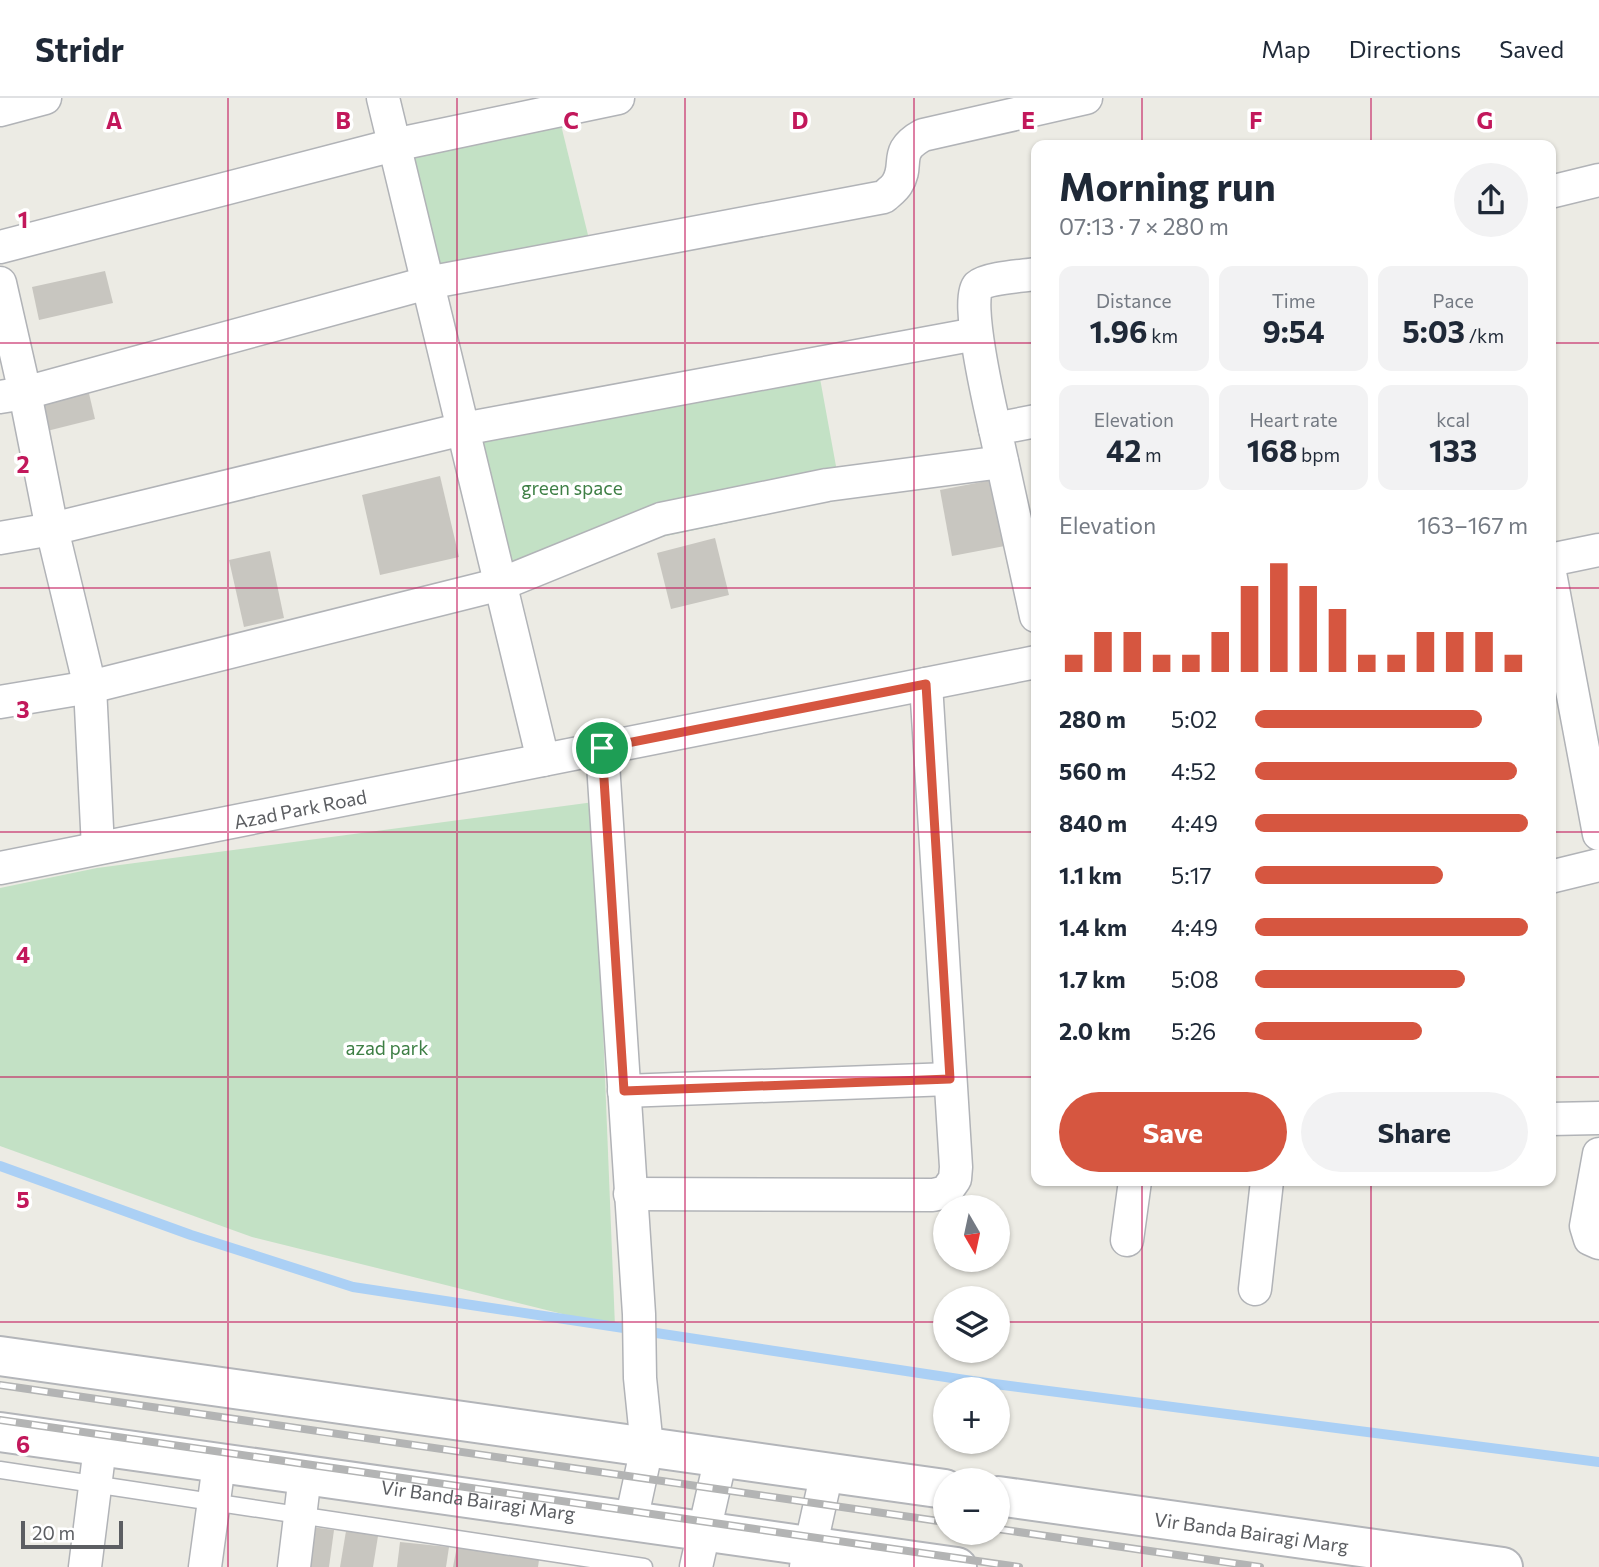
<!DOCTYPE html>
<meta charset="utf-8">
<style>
body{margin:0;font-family:Commissioner,sans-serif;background:#f2f2f3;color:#1f2937;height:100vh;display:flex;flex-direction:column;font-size:26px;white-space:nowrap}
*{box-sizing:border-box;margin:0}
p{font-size:23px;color:#747a83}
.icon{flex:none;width:38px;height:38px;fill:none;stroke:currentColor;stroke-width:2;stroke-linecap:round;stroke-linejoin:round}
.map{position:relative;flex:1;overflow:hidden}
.details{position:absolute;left:1031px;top:42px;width:525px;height:1046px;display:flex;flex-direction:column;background:#fff;border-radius:14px;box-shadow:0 2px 5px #0004}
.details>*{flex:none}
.needle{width:46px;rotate:171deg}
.buttons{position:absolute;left:933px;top:1097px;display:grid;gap:14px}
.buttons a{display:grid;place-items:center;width:77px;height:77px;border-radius:50%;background:#fff;box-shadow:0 2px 5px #0004;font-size:35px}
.scale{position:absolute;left:21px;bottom:18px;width:102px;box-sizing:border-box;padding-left:7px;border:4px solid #5c5e62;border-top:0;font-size:19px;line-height:24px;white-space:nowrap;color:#5c5e62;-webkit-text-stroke:5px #fff;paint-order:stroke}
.pin{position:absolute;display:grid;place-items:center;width:60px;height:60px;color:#fff;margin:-30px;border:4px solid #fff;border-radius:50%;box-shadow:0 2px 7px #0007}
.round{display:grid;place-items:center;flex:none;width:74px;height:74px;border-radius:37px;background:#f2f2f3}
.headline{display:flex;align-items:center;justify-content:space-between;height:119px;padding:0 28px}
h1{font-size:38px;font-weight:700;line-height:52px}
.stats{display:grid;grid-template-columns:repeat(3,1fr);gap:10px;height:119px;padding:7px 28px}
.stats div{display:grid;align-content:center;border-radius:14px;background:#f2f2f3;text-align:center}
.stats b{font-size:30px;font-weight:700}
.stats small{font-size:19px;font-weight:400}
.stats p{font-size:19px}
.chart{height:196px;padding:14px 28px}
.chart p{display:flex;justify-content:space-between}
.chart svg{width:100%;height:126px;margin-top:7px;stroke:#d65640;stroke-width:6}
.button{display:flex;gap:14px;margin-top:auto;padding:14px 28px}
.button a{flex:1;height:80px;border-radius:42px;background:#d65640;color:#fff;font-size:28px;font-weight:700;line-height:80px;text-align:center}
.button a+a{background:#f2f2f3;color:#1f2937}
ul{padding:0 28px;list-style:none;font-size:23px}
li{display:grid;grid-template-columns:112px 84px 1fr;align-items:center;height:52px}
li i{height:18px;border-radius:9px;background:#d65640}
header{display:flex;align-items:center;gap:42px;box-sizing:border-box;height:98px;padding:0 35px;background:#fff;border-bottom:2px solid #e0e1e3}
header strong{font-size:33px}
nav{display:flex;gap:38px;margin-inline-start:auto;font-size:24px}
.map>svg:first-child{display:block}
.green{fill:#c3e1c5}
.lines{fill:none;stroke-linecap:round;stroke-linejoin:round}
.stream{stroke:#abd0f5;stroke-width:10}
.building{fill:#c8c6c0}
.lane-casing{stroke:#b1b3b7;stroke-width:19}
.street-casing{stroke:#b1b3b7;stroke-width:35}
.secondary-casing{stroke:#b3b5b9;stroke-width:42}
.lane{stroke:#fff;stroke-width:16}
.street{stroke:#fff;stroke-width:32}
.secondary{stroke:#fff;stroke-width:38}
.rail-casing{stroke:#b3b4b4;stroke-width:8}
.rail{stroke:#fff;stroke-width:5;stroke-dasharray:16;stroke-linecap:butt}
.route-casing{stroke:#fff;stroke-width:14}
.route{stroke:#d65640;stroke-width:9}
.grid{fill:none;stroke:#c2185b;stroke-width:2;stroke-opacity:0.55}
.labels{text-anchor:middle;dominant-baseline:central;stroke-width:7;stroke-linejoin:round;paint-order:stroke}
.park-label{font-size:19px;fill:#3e7f45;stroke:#fff}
.street-label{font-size:19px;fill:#5c5e62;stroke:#fff}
.grid-label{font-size:23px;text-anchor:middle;font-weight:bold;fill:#c2185b;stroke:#fff;stroke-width:7;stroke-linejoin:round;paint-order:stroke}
</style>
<header>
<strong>Stridr</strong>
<nav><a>Map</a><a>Directions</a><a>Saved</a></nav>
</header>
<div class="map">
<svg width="1599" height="1469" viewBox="0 0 1599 1469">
<rect width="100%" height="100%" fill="#ecebe4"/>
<g class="green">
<path d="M561,27L589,141L440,166L409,55Z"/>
<path d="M819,275L842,401L585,455L513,475L478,341Z"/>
<path d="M594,704L615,1229L252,1139L0,1048V790L97,770Z"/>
</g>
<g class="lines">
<path class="stream" d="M0,1068L191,1137L353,1189L972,1283L1599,1364"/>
</g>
<g class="building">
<path d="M105,173L113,205L39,222L32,189Z"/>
<path d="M87,287L95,321L43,334L35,300Z"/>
<path d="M440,378L459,459L380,477L362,397Z"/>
<path d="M997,381L1010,447L952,458L940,392Z"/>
<path d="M715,440L729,497L671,511L657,455Z"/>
<path d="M270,453L284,520L244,529L229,462Z"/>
<path d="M304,1428L334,1432L329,1469H298Z"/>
<path d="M346,1433L378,1438L373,1469H340Z"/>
<path d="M400,1444L449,1449L446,1469H397Z"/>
<path d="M457,1448L539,1462L538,1469H453Z"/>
</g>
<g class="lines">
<defs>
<path id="lane" d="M0,1372L644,1469"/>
<g id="street">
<path d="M383,0L543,662"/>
<path d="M0,12L45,0"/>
<path d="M1550,94L1599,82"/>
<path d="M0,149L394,47L618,0"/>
<path d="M0,185L25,295L52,431L90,589L98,750"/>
<path d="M0,299L25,295L427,185L884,99C888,95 894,91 897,86C910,66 892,54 923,37L1086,0"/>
<path d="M1036,323L995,331L1036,518"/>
<path d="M995,331C990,309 965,202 978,188C987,180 1023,178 1036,176"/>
<path d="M0,440L52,431L463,331L976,236"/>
<path d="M1550,462L1599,452"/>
<path d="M1550,475L1599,736"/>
<path d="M0,604L90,589L501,486L661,421L827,387L1002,364"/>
<path d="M602,650L639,1216L640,1280L647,1349L631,1423"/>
<path id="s1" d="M0,770L1036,564"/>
<path d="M1550,779L1599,767"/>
<path d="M624,993L950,981"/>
<path d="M1550,1021L1599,1020"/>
<path d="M1599,1056L1586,1128L1590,1141L1599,1145"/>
<path d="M630,1096L933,1097L946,1094L955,1081L956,1069L926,586"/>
<path d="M1127,1142L1135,1083"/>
<path d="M1255,1191L1267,1083"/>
<path d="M85,1469L100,1349"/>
<path d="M205,1469L219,1366"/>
<path d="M294,1469L305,1377"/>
<path d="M696,1469L721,1359"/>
<path d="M806,1469L827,1374"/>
</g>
<g id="secondary">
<path d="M0,1258L945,1391"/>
<path id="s2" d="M0,1334L957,1469"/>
<path id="s3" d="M998,1398L1503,1469"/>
</g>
</defs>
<use href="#lane" class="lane-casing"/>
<use href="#street" class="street-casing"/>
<use href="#secondary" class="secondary-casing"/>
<use href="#lane" class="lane"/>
<use href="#street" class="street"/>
<use href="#secondary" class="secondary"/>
<defs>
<g id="rail">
<path d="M0,1287L945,1424"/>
<path d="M0,1322L1019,1469"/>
<path d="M998,1431L1260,1469"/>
</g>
</defs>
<use href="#rail" class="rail-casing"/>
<use href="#rail" class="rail"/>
</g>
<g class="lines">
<defs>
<path id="route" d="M926,586L950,981L624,993L602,650Z"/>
</defs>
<use href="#route" class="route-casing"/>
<use href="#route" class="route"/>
</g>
<path class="grid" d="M228,0V1469M457,0V1469M685,0V1469M914,0V1469M1142,0V47M1371,0V47M0,245H1036M1550,245H1599M0,490H1036M1550,490H1599M0,734H1036M1550,734H1599M0,979H1036M1550,979H1599M1142,1083V1469M1371,1083V1469M0,1224H945M998,1224H1599"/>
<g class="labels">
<g class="park-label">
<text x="572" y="389">green space</text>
<text x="387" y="949">azad park</text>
</g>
<g class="street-label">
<text stroke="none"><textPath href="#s1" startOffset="306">Azad Park Road</textPath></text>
<text stroke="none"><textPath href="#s2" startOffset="483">Vir Banda Bairagi Marg</textPath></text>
<text stroke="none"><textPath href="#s3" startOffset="256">Vir Banda Bairagi Marg</textPath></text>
</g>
</g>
<g class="grid-label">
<text x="114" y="31">A</text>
<text x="343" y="31">B</text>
<text x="571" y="31">C</text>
<text x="800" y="31">D</text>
<text x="1028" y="31">E</text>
<text x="1256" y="31">F</text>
<text x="1485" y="31">G</text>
<text x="23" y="130">1</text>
<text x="23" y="375">2</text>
<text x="23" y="620">3</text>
<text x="23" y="865">4</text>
<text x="23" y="1110">5</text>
<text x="23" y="1355">6</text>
</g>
</svg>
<div class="buttons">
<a><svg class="needle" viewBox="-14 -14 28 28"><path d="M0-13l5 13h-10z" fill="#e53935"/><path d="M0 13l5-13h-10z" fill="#747a83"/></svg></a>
<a><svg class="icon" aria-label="layers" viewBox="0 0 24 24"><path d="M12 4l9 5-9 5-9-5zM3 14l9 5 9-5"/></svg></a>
<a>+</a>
<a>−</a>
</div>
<div class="scale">20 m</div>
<div class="pin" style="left:602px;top:650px;background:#1e9e55"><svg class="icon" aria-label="arrive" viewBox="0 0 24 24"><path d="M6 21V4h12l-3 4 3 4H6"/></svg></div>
<section class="details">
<div class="headline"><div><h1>Morning run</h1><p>07:13 · 7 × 280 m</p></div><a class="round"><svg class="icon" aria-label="share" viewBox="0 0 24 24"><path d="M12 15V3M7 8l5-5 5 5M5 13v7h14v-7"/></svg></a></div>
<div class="stats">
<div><p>Distance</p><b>1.96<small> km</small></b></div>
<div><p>Time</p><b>9:54</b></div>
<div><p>Pace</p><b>5:03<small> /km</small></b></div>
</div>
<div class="stats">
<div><p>Elevation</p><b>42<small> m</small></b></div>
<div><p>Heart rate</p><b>168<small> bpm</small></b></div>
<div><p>kcal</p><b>133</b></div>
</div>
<div class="chart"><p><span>Elevation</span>163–167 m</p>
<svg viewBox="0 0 160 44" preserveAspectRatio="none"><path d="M5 44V38M15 44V30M25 44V30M35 44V38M45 44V38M55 44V30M65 44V14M75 44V6M85 44V14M95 44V22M105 44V38M115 44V38M125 44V30M135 44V30M145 44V30M155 44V38"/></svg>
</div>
<ul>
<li><b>280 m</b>5:02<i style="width:83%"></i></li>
<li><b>560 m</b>4:52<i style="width:96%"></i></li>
<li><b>840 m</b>4:49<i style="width:100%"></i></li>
<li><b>1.1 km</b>5:17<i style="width:69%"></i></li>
<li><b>1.4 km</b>4:49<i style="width:100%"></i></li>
<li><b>1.7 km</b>5:08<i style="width:77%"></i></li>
<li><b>2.0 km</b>5:26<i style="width:61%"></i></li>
</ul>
<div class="button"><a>Save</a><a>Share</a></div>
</section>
</div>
